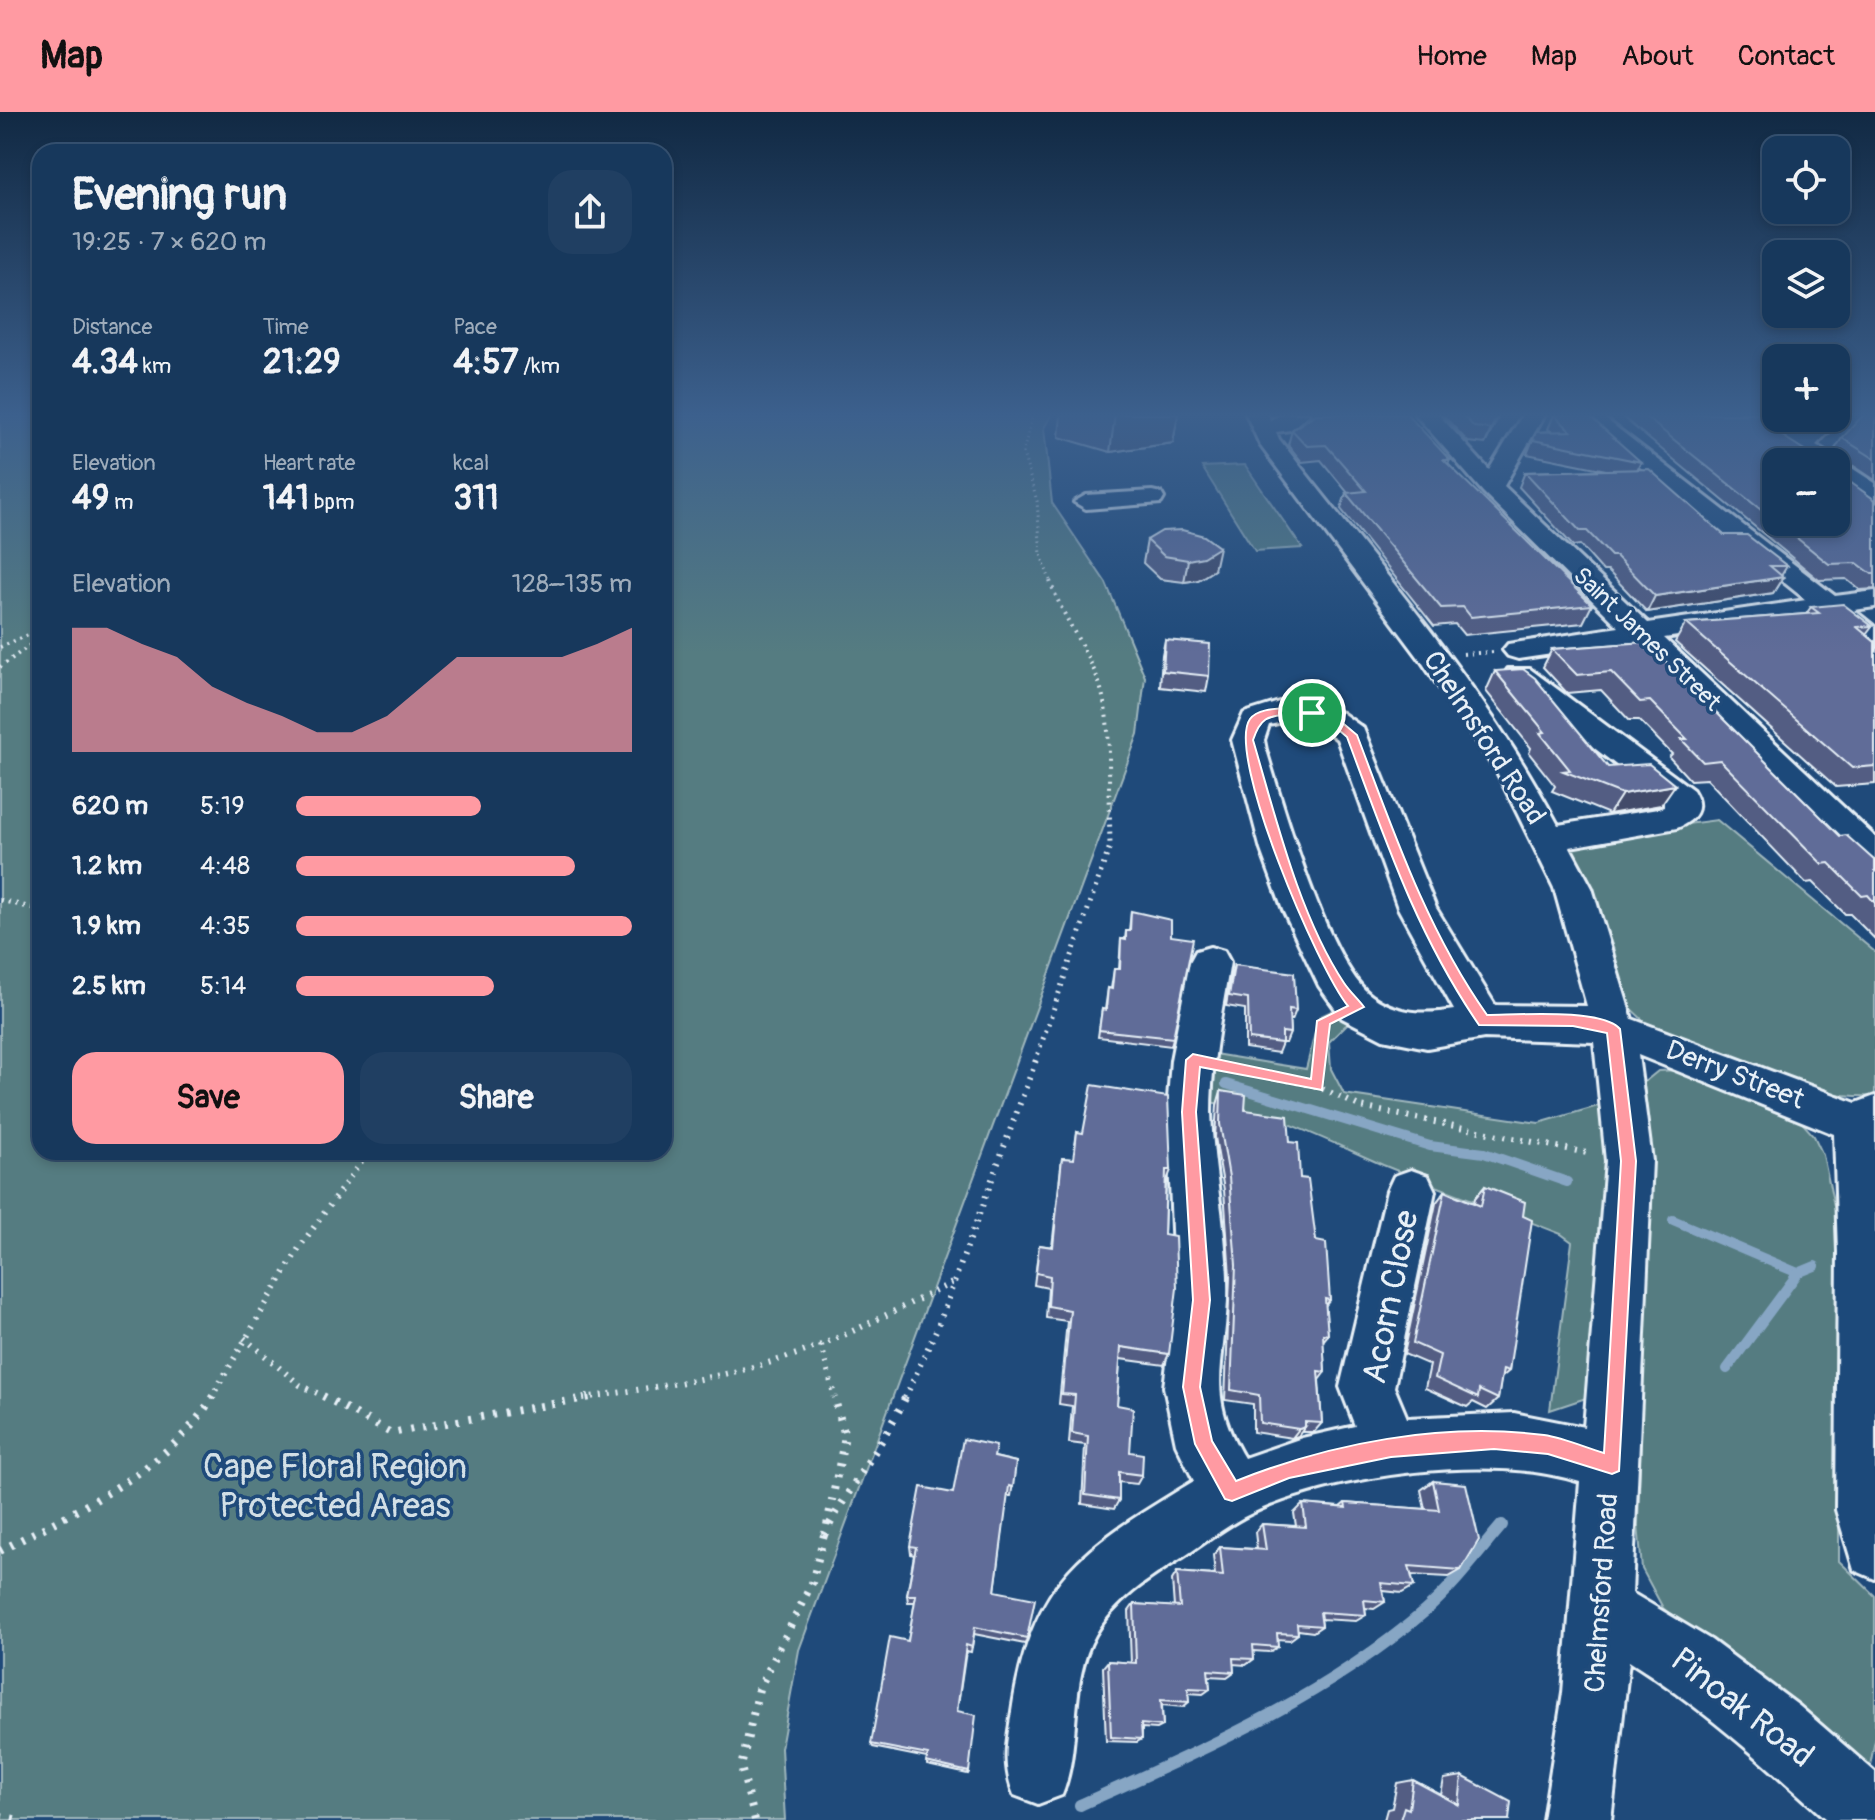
<!DOCTYPE html>
<meta charset="utf-8">
<style>
body{margin:0;font-family:Pangolin,sans-serif;background:#203f62;color:#f1f3f6;height:100vh;display:flex;flex-direction:column;font-size:30px;white-space:nowrap}
*{box-sizing:border-box;margin:0}
p{font-size:26px;color:#9eacbb}
.icon{flex:none;width:44px;height:44px;fill:none;stroke:currentColor;stroke-width:2;stroke-linecap:round;stroke-linejoin:round}
.map{position:relative;flex:1;overflow:hidden}
.details{position:absolute;left:32px;top:32px;width:640px;height:1016px;display:flex;flex-direction:column;background:#17385c;border-radius:24px;box-shadow:0 4px 12px #0003,0 0 0 2px #365272}
.details>*{flex:none}
.buttons{position:absolute;left:1762px;top:24px;display:grid;gap:16px}
.buttons a{display:grid;place-items:center;width:88px;height:88px;border-radius:16px;background:#17385c;box-shadow:0 4px 12px #0003,0 0 0 2px #365272;font-size:40px}
.pin{position:absolute;display:grid;place-items:center;width:68px;height:68px;color:#fff;margin:-34px;border:4px solid #fff;border-radius:50%;box-shadow:0 2px 8px #0007}
.round{display:grid;place-items:center;flex:none;width:84px;height:84px;border-radius:24px;background:#203f62}
.overview{display:flex;align-items:center;justify-content:space-between;height:136px;padding:0 40px}
h1{font-size:44px;font-weight:800;line-height:60px}
.stats{display:grid;grid-template-columns:repeat(3,1fr);gap:12px;height:136px;padding:8px 40px}
.stats div{display:grid;align-content:center}
.stats b{font-size:34px;font-weight:800}
.stats small{font-size:22px;font-weight:400}
.stats p{font-size:22px}
.chart{height:224px;padding:16px 40px}
.chart p{display:flex;justify-content:space-between}
.chart svg{width:100%;height:144px;margin-top:8px;fill:#ff9aa2;opacity:.7}
.primary-button{display:flex;gap:16px;margin-top:auto;padding:16px 40px}
.primary-button a{flex:1;height:92px;border-radius:24px;background:#ff9aa2;color:#111;font-size:32px;font-weight:800;line-height:92px;text-align:center}
.primary-button a+a{background:#203f62;color:#f1f3f6}
ul{padding:0 40px;list-style:none;font-size:26px}
li{display:grid;grid-template-columns:128px 96px 1fr;align-items:center;height:60px}
li i{height:20px;border-radius:10px;background:#ff9aa2}
header{display:flex;align-items:center;gap:48px;box-sizing:border-box;height:112px;padding:0 40px;background:#ff9aa2;color:#111}
header strong{font-size:38px}
nav{display:flex;gap:44px;margin-inline-start:auto;font-size:28px}
.map>svg:first-child{display:block}
.green{fill:#547b81;stroke:#9eb6bc;stroke-width:2}
.lines{fill:none;stroke-linecap:round;stroke-linejoin:round}
.stream-far1{stroke:#87a6c4;stroke-width:10}
.stream{stroke:#87a6c4;stroke-width:12}
.minor-casing{stroke:#e8f1f8;stroke-width:6}
.path-far4{stroke:#e8f1f8;stroke-width:3;stroke-dasharray:1 4;stroke-linecap:butt}
.path-far3{stroke:#e8f1f8;stroke-width:4;stroke-dasharray:2 5;stroke-linecap:butt}
.path-far2{stroke:#e8f1f8;stroke-width:5;stroke-dasharray:2 6;stroke-linecap:butt}
.path-far1{stroke:#e8f1f8;stroke-width:6;stroke-dasharray:2 7;stroke-linecap:butt}
.path{stroke:#e8f1f8;stroke-width:8;stroke-dasharray:3 9;stroke-linecap:butt}
.minor{fill:#1f4a7a;fill-rule:evenodd}
.wall{fill:#535d83;stroke:#e8f1f8;stroke-width:2}
.shaded-wall{fill:#434c6a;stroke:#e8f1f8;stroke-width:2}
.building{fill:#606c98;stroke:#e8f1f8;stroke-width:2}
.route{fill:#ff9aa2;stroke:#fff;stroke-width:2;fill-rule:evenodd}
.labels{text-anchor:middle;dominant-baseline:central;stroke-width:7;stroke-linejoin:round;paint-order:stroke}
.far-street-label{font-size:24px;fill:#e8f1f8;stroke:#1f4a7a}
.street-label{font-size:28px;fill:#e8f1f8;stroke:#1f4a7a}
.near-street-label{font-size:34px;fill:#e8f1f8;stroke:#1f4a7a}
.near-park-label{font-size:34px;fill:#d2dfe6;stroke:#1f4a7a}
</style>
<header>
<strong>Map</strong>
<nav><a>Home</a><a>Map</a><a>About</a><a>Contact</a></nav>
</header>
<div class="map">
<svg width="1875" height="1708" viewBox="0 0 1875 1708">
<rect width="100%" height="100%" fill="#1f4a7a"/>
<filter id="ink" filterUnits="userSpaceOnUse"><feTurbulence type="fractalNoise" baseFrequency=".0125" numOctaves="2"/><feDisplacementMap in="SourceGraphic" scale="16" xChannelSelector="R" yChannelSelector="G"/><feConvolveMatrix kernelMatrix="1 2 1 2 8 2 1 2 1" color-interpolation-filters="sRGB"/></filter>
<g filter="url(#ink)">
<g class="green">
<path d="M0,302H40V1040H664V302H1052L1044,316L1052,391L1106,471L1145,565L1138,622L799,1538L781,1636L785,1708H0Z"/>
<path d="M1245,353L1302,436L1255,439L1202,355Z"/>
<path d="M1717,708L1875,840V984C1795,988 1719,942 1646,911L1627,893L1614,838L1591,777L1567,728Z"/>
<path d="M1340,895L1354,905L1329,930L1331,957L1344,982L1539,1011L1605,992L1613,1060L1589,1285L1550,1298L1572,1130L1561,1122C1502,1099 1442,1077 1383,1053C1326,1028 1272,1000 1210,990L1214,942L1306,957L1319,905Z"/>
<path d="M1682,958L1797,1005L1814,1024L1823,1043L1839,1117V1449L1875,1484V1628L1866,1674L1663,1496L1642,1457L1638,1412L1651,1042L1642,972L1658,959Z"/>
</g>
<g class="lines">
<g class="stream-far1">
<path d="M1226,972L1430,1034L1484,1041L1567,1070"/>
<path d="M1673,1108L1798,1161"/>
<path d="M1727,1257L1798,1161L1815,1154"/>
</g>
<path class="stream" d="M1080,1693C1200,1639 1324,1586 1425,1499C1454,1474 1477,1442 1502,1413"/>
<defs>
<g id="minor">
<path d="M1246,302H1268L1270,308L1283,302H1309L1290,318L1276,320L1279,327C1375,451 1484,573 1558,713L1658,697L1664,695V690L1508,569L1504,563L1508,557H1530L1693,678C1705,697 1695,708 1677,716L1570,735L1592,776L1632,907L1856,991L1875,984V1467L1854,1458L1836,1398L1838,1140L1834,1022L1638,943L1652,1049L1632,1481L1711,1528L1799,1594L1875,1660V1708H1827C1764,1651 1701,1594 1629,1549L1611,1708H1543L1563,1581L1580,1370C1493,1341 1334,1362 1252,1401C1226,1413 1204,1432 1180,1447C1148,1467 1114,1489 1095,1523C1068,1571 1082,1633 1062,1683L1038,1692L1014,1683C1001,1650 1008,1627 1013,1593C1034,1462 1089,1433 1194,1369L1176,1332L1164,1275L1175,1188L1167,1000L1171,948L1190,850L1196,839L1210,835L1224,839L1230,850C1222,899 1211,950 1211,1001C1213,1063 1229,1126 1227,1188C1224,1255 1206,1283 1244,1346L1302,1326L1355,1314L1340,1275L1387,1079L1394,1064L1411,1058L1428,1064L1435,1079L1394,1275L1407,1306L1514,1301L1584,1315L1606,1049L1594,930L1484,926L1427,936L1383,927L1342,906L1319,874L1283,798L1261,738L1232,628L1244,601L1279,590H1305L1342,601L1363,616L1436,796L1495,893L1587,894L1554,776L1498,662L1422,550L1260,333ZM1292,608L1320,615L1337,627L1398,796L1454,898C1425,903 1397,902 1372,884C1328,852 1283,693 1266,638L1264,628L1269,613Z"/>
<path d="M1415,302H1438L1489,358L1523,302H1545L1504,374L1648,511L1806,488L1574,302H1599L1835,484L1875,479V495L1854,498L1875,515V538L1865,535L1824,503L1664,526L1875,725V758L1862,755L1634,530L1518,547L1508,544L1503,538L1508,532L1619,515L1483,380Z"/>
<path d="M1742,302H1768L1800,323L1818,306H1836L1839,302L1842,306L1816,333L1875,371V389L1836,367V350H1810Z"/>
<path d="M1152,379L1161,381L1164,386L1161,391L1086,397L1074,390L1086,383Z"/>
</g>
</defs>
<use href="#minor" class="minor-casing"/>
<path class="path-far4" d="M1033,302L1023,341L1037,389L1041,443L1051,471"/>
<g class="path-far3">
<path d="M1050,469C1062,503 1083,532 1097,565C1111,602 1109,644 1109,683"/>
<path d="M0,535L40,518"/>
<path d="M1463,542L1493,540"/>
<path d="M0,555L40,526"/>
</g>
<g class="path-far2">
<path d="M0,788L40,798"/>
<path d="M1035,950L1110,734L1109,681"/>
<path d="M1319,950L1323,909L1329,907"/>
</g>
<g class="path-far1">
<path d="M1226,955L1317,974L1361,995L1592,1042"/>
<path d="M1317,974L1319,948"/>
<path d="M244,1226L300,1273L328,1286"/>
<path d="M821,1233L835,1286"/>
<path d="M211,1286L299,1136L368,1040"/>
<path d="M583,1286C663,1274 746,1263 821,1233C866,1214 910,1191 954,1170"/>
<path d="M905,1286L938,1214L1036,948"/>
</g>
<g class="path">
<path d="M323,1284L391,1321L597,1284"/>
<path d="M827,1413L845,1324L834,1284"/>
<path d="M824,1423C849,1375 883,1332 906,1284"/>
<path d="M0,1439C75,1398 168,1360 213,1284"/>
<path d="M0,1704L19,1708"/>
<path d="M755,1708L741,1655L759,1577L812,1471L824,1423"/>
</g>
<use href="#minor" class="minor"/>
</g>
<g class="wall">
<path d="M1061,302H1178L1173,331L1110,340L1059,325Z"/>
<path d="M1445,302H1500L1485,332L1468,330L1444,304Z"/>
<path d="M1619,302H1765L1773,318L1875,388V477L1860,478L1846,467L1819,468Z"/>
<path d="M1875,302V368L1833,340L1842,326Z"/>
<path d="M1554,303L1641,350L1637,358L1724,423L1787,454L1781,464L1783,465L1773,481L1647,500L1608,459H1603L1580,433L1573,434L1519,375L1525,360L1606,358L1527,342L1536,320L1551,319L1548,317Z"/>
<path d="M1779,306H1795L1788,311Z"/>
<path d="M1292,318L1450,348L1448,353L1592,493L1583,511L1464,523L1455,512L1434,514L1341,397L1346,381H1348L1321,348L1302,350L1288,333Z"/>
<path d="M1147,428L1214,458L1198,468L1184,470L1160,467L1143,451Z"/>
<path d="M1811,495L1872,514L1866,522L1875,530V672L1836,675L1675,530L1686,511L1806,502Z"/>
<path d="M1165,528L1209,564L1206,580L1160,575L1162,543Z"/>
<path d="M1646,530L1840,724L1875,749V827L1850,802H1845L1813,770L1806,771L1707,667L1690,668L1669,645L1672,642L1639,608H1629L1601,578L1567,581L1543,555L1552,537Z"/>
<path d="M1495,559L1608,655L1661,693L1609,702L1552,679L1555,674L1529,641L1531,636L1486,579Z"/>
<path d="M1131,799L1173,926L1171,934L1098,925L1102,897L1105,898L1108,876L1111,877L1114,857H1119L1121,827H1125L1126,819H1129Z"/>
<path d="M1234,853L1296,898L1292,908H1289L1290,921L1286,931H1282L1278,941L1245,936V897L1226,894L1231,863Z"/>
<path d="M1221,979L1290,1030L1316,1129L1330,1188L1325,1194L1328,1223L1323,1229L1325,1260L1319,1268L1322,1311L1314,1320H1301L1298,1324L1292,1326L1253,1320V1292L1225,1288L1230,1165L1224,1078L1215,1025L1217,993Z"/>
<path d="M1077,1020L1171,1058L1166,1071L1164,1123L1169,1242L1164,1253L1120,1247L1117,1293L1130,1340L1142,1363L1137,1372L1119,1370V1388L1114,1397L1082,1392L1085,1333L1069,1331L1072,1294L1059,1292L1067,1209L1046,1206L1048,1176L1034,1173L1039,1133L1052,1135L1062,1046L1073,1047Z"/>
<path d="M1485,1074L1523,1104L1509,1259L1501,1266L1498,1287L1487,1297L1473,1290L1467,1295L1425,1276L1430,1253L1404,1242L1436,1091L1445,1079L1474,1091L1475,1086Z"/>
<path d="M995,1345L1016,1350L1011,1384H1007L995,1479L1027,1526L1025,1532L974,1522L971,1540L966,1539L957,1599L969,1660L968,1662L927,1653V1646L873,1635L871,1632L908,1529L915,1490H908L907,1483L914,1443L911,1442L910,1434L953,1381Z"/>
<path d="M1433,1369L1461,1458L1449,1465L1411,1463L1414,1474L1402,1481L1383,1479L1385,1490L1374,1497L1365,1496L1366,1503L1356,1509L1321,1507L1322,1514L1313,1520L1298,1518V1522L1290,1528L1277,1527L1278,1535L1269,1540L1253,1539L1254,1547L1246,1553L1233,1552L1234,1560L1227,1565L1209,1564L1210,1577L1203,1582L1188,1581L1189,1590L1183,1595L1162,1593L1163,1614L1157,1617L1142,1616V1627L1137,1630L1106,1629L1103,1555L1108,1549L1131,1551L1129,1499L1134,1492L1174,1495L1172,1468L1177,1460L1215,1463L1213,1443L1220,1435L1257,1437L1255,1420L1262,1412L1296,1414L1294,1401L1303,1392L1340,1395L1345,1391L1425,1397L1421,1378Z"/>
<path d="M1462,1664L1509,1708H1384L1387,1697L1392,1696L1397,1671L1413,1668L1441,1683L1444,1667Z"/>
</g>
<g class="shaded-wall">
<path d="M1115,302H1178L1173,331L1110,340Z"/>
<path d="M1498,302H1500L1485,332L1491,317Z"/>
<path d="M1219,435L1214,458L1198,468L1184,470L1188,448Z"/>
<path d="M1783,465L1773,481L1647,500L1655,484Z"/>
<path d="M1675,673L1661,693L1609,702L1622,682Z"/>
<path d="M1305,1315L1298,1324L1292,1326L1299,1317Z"/>
</g>
<g class="building">
<path d="M1316,302H1407L1450,348H1444L1592,493L1471,505L1463,495L1441,496L1346,381L1366,379L1326,333L1307,334L1292,318Z"/>
<path d="M1462,302H1498L1491,317L1474,315Z"/>
<path d="M1587,302L1641,350L1533,328L1536,320L1571,319L1554,303Z"/>
<path d="M1642,302H1765L1778,311L1770,316L1823,350H1776V410Z"/>
<path d="M1864,302H1875V347L1842,326Z"/>
<path d="M1649,357L1724,423H1747L1787,454H1770L1783,465L1655,484L1616,444H1611L1587,419H1580L1525,360Z"/>
<path d="M1836,360L1875,388V462H1872L1857,451L1829,452L1777,410H1836Z"/>
<path d="M1182,418L1204,424L1219,435L1203,445L1188,448L1164,444L1147,428L1162,419Z"/>
<path d="M1843,492L1872,514L1857,515L1875,530V654L1852,656L1686,511L1819,501L1811,495Z"/>
<path d="M1165,528L1210,532L1209,564L1163,559Z"/>
<path d="M1646,530L1840,724L1846,723L1875,749V791L1868,783L1862,784L1829,751L1822,752L1720,648L1703,650L1681,627H1687L1650,589L1640,590L1611,560L1577,563L1552,537Z"/>
<path d="M1523,557L1535,566L1608,655L1649,652L1675,673L1622,682L1563,659L1570,658L1540,621L1545,620L1495,559Z"/>
<path d="M1131,799L1171,808V824L1193,827L1173,926L1099,918L1102,897L1106,898L1108,876L1112,877L1114,857H1120L1121,827L1126,828V819H1130Z"/>
<path d="M1234,853L1294,861L1296,898L1289,897L1290,921L1282,920V931L1249,927L1248,887L1229,884Z"/>
<path d="M1092,973L1168,985L1171,1058H1166L1164,1123L1175,1125L1177,1176L1169,1242L1121,1235L1117,1293L1133,1296L1130,1340L1143,1342L1142,1363L1119,1360V1388L1085,1383L1088,1324L1072,1321L1075,1283L1062,1282L1070,1198L1048,1194L1050,1164L1036,1161L1039,1133L1053,1135L1062,1046L1074,1047L1077,1020L1083,1021Z"/>
<path d="M1221,979L1246,983L1245,998L1288,1004L1290,1030L1298,1031L1300,1066L1308,1067L1316,1129L1326,1131L1330,1188L1325,1187L1328,1223L1323,1222L1325,1260L1318,1259L1322,1311L1305,1310V1315L1299,1317L1260,1311L1259,1283L1231,1278L1236,1153L1229,1065L1220,1012Z"/>
<path d="M1485,1074L1525,1090L1523,1104L1532,1108L1509,1259L1503,1257L1498,1287L1479,1278L1478,1286L1435,1266L1440,1243L1413,1231L1445,1079L1481,1094Z"/>
<path d="M963,1327L996,1334L994,1345L1016,1350L1013,1375L1009,1374L995,1479L1035,1487L1027,1526L975,1515L972,1535L966,1533L957,1599L976,1603L969,1660L926,1650L928,1643L871,1632L890,1525L908,1529L916,1483H907L916,1435L910,1434L921,1375L953,1381Z"/>
<path d="M1433,1369L1466,1372L1479,1428L1461,1458L1409,1454L1414,1474L1381,1471L1385,1490L1364,1488L1366,1503L1320,1500L1322,1514L1297,1512L1298,1522L1277,1521L1278,1535L1253,1533L1254,1547L1233,1546L1234,1560L1208,1558L1210,1577L1188,1576L1189,1590L1161,1588L1163,1614L1141,1612L1142,1627L1111,1625L1108,1549L1136,1551L1134,1492L1180,1495L1177,1460L1223,1464L1220,1435L1266,1438L1262,1412L1306,1415L1303,1392L1346,1396L1345,1391L1439,1398Z"/>
<path d="M1462,1664L1511,1690L1509,1708H1400L1404,1695L1409,1697L1413,1668L1459,1693Z"/>
</g>
</g>
<linearGradient id="sky" x2="0" y2="1"><stop stop-color="#112943"/><stop offset="0.56" stop-color="#3c608d"/><stop offset="1" stop-color="#3c608d" stop-opacity="0"/></linearGradient>
<rect width="1875" height="541" fill="url(#sky)"/>
<path class="route" d="M1297,595L1339,608L1357,623C1394,721 1427,818 1487,903C1516,903 1602,896 1620,917L1636,1049L1619,1359L1612,1362L1548,1342L1494,1337L1391,1345L1289,1366L1232,1389L1225,1387L1195,1332L1183,1275L1193,1188L1182,1000L1186,948L1193,942L1311,967L1317,909L1348,894C1319,859 1225,642 1250,607C1259,595 1283,597 1297,595ZM1297,601L1332,612L1347,625C1385,727 1416,821 1479,913L1573,914L1607,921L1621,1049L1604,1341C1584,1335 1564,1326 1544,1323C1442,1310 1331,1331 1236,1369L1212,1329L1200,1275L1210,1188L1196,1000L1200,955L1322,978L1330,912L1364,895C1358,887 1350,880 1344,871C1299,803 1276,706 1253,628C1262,601 1271,605 1297,601Z"/>
<g class="labels">
<g class="far-street-label">
<text transform="translate(1647 527) rotate(44)">Saint James Street</text>
</g>
<g class="street-label">
<text transform="translate(1484 626) rotate(57)">Chelmsford Road</text>
<text transform="translate(1735 963) rotate(21)">Derry Street</text>
<text transform="translate(1602 1481) rotate(-86)">Chelmsford Road</text>
</g>
<g class="near-street-label">
<text transform="translate(1391 1185) rotate(-79)">Acorn Close</text>
<text transform="translate(1742 1596) rotate(38)">Pinoak Road</text>
</g>
<g class="near-park-label">
<text x="335" y="1355">Cape Floral Region<tspan x="335" dy="39">Protected Areas</tspan></text>
</g>
</g>
</svg>
<div class="buttons">
<a><svg class="icon" aria-label="locate" viewBox="0 0 24 24"><circle cx="12" cy="12" r="6"/><path d="M12 2v4M12 18v4M2 12h4M18 12h4"/></svg></a>
<a><svg class="icon" aria-label="layers" viewBox="0 0 24 24"><path d="M12 4l9 5-9 5-9-5zM3 14l9 5 9-5"/></svg></a>
<a>+</a>
<a>−</a>
</div>
<div class="pin" style="left:1312px;top:601px;background:#1e9e55"><svg class="icon" aria-label="arrive" viewBox="0 0 24 24"><path d="M6 21V4h12l-3 4 3 4H6"/></svg></div>
<section class="details">
<div class="overview"><div><h1>Evening run</h1><p>19:25 · 7 × 620 m</p></div><a class="round"><svg class="icon" aria-label="share" viewBox="0 0 24 24"><path d="M12 15V3M7 8l5-5 5 5M5 13v7h14v-7"/></svg></a></div>
<div class="stats">
<div><p>Distance</p><b>4.34<small> km</small></b></div>
<div><p>Time</p><b>21:29</b></div>
<div><p>Pace</p><b>4:57<small> /km</small></b></div>
</div>
<div class="stats">
<div><p>Elevation</p><b>49<small> m</small></b></div>
<div><p>Heart rate</p><b>141<small> bpm</small></b></div>
<div><p>kcal</p><b>311</b></div>
</div>
<div class="chart"><p><span>Elevation</span>128–135 m</p>
<svg viewBox="0 0 160 44" preserveAspectRatio="none"><path d="M0 44V6L10 6L20 11L30 15L40 24L50 29L60 33L70 38L80 38L90 33L100 24L110 15L120 15L130 15L140 15L150 11L160 6V44z"/></svg>
</div>
<ul>
<li><b>620 m</b>5:19<i style="width:55%"></i></li>
<li><b>1.2 km</b>4:48<i style="width:83%"></i></li>
<li><b>1.9 km</b>4:35<i style="width:100%"></i></li>
<li><b>2.5 km</b>5:14<i style="width:59%"></i></li>
</ul>
<div class="primary-button"><a>Save</a><a>Share</a></div>
</section>
</div>
